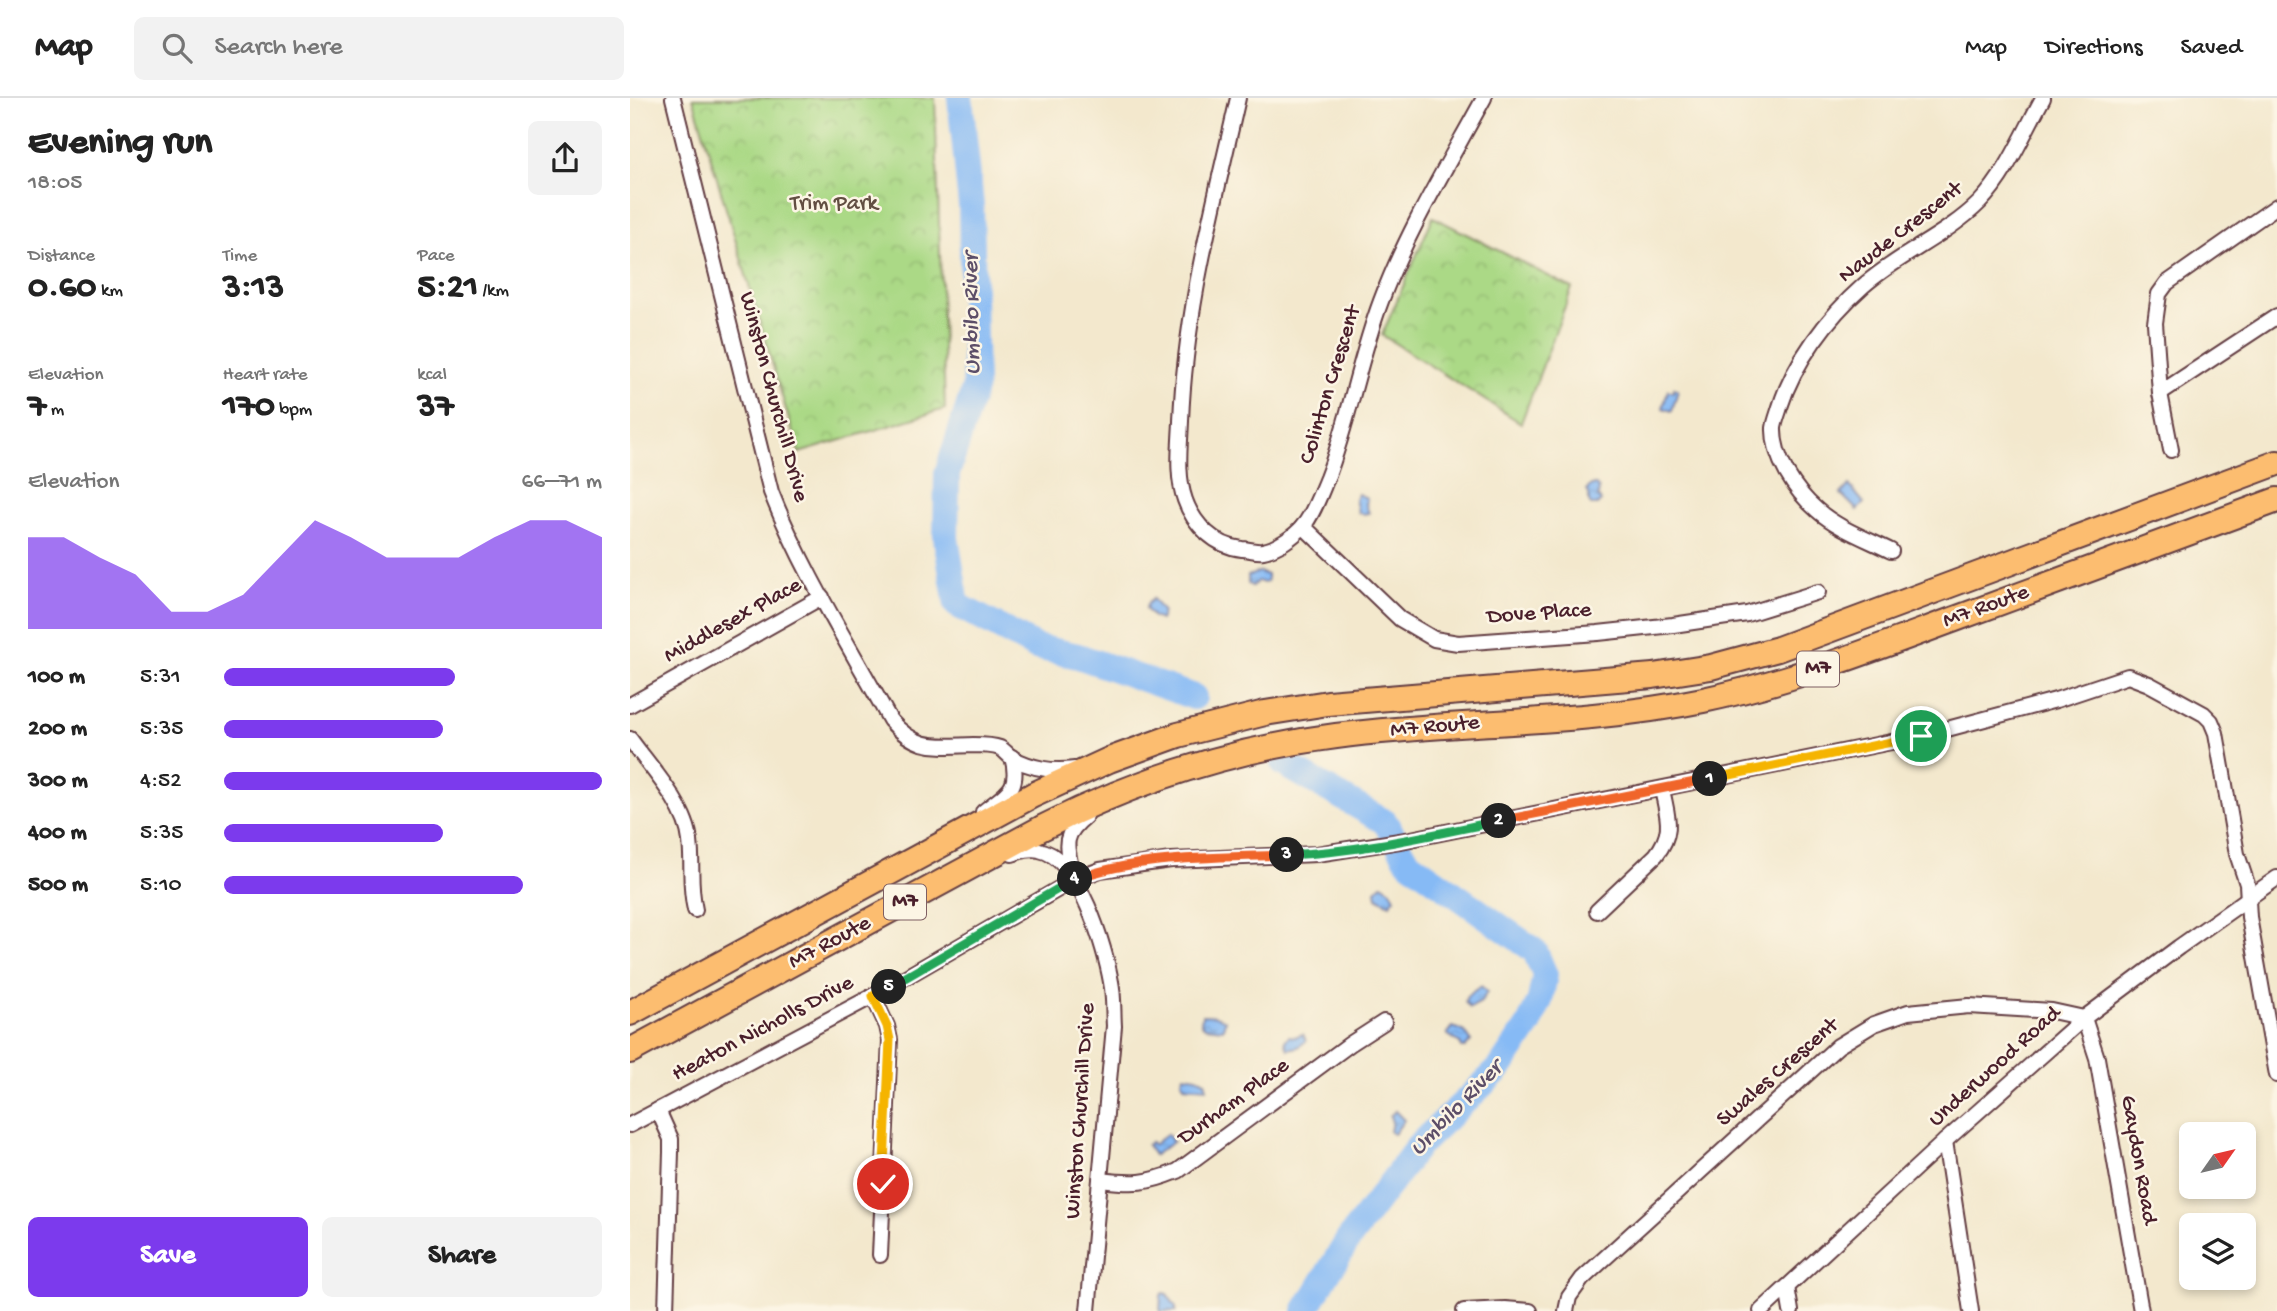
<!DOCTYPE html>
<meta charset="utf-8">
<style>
body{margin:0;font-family:"Gochi Hand",sans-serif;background:#f2f2f2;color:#222;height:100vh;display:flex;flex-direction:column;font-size:26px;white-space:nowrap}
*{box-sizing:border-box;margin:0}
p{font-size:23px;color:#767676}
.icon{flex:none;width:38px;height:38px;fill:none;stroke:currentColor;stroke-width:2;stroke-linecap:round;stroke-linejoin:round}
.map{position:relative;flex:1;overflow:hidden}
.drawer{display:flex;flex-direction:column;background:#fff;width:630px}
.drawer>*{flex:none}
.needle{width:46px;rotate:56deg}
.tools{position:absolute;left:1549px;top:1024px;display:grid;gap:14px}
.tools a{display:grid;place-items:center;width:77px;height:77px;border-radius:10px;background:#fff;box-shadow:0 4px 10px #0003;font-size:35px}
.pin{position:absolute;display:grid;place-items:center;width:60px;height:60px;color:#fff;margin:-30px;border:4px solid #fff;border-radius:50%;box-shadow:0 2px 7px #0007}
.km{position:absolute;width:35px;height:35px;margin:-18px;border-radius:50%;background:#222;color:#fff;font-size:19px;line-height:35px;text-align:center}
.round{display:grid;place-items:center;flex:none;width:74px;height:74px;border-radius:10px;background:#f2f2f2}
.overview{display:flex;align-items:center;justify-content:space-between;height:119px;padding:0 28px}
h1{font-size:38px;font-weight:700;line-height:52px}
.metrics{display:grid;grid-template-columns:repeat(3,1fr);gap:10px;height:119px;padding:7px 28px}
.metrics div{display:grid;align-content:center}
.metrics b{font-size:35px;font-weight:700}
.metrics small{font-size:19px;font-weight:400}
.metrics p{font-size:19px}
.chart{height:196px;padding:14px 28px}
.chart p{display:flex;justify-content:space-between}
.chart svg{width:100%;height:126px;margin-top:7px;fill:#7c3aed;opacity:.7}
.primary-button{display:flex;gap:14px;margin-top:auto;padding:14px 28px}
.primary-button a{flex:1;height:80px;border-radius:10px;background:#7c3aed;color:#fff;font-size:28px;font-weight:700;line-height:80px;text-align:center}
.primary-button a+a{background:#f2f2f2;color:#222}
ul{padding:0 28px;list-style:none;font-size:23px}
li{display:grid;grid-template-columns:112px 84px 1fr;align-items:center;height:52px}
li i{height:18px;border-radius:9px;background:#7c3aed}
header{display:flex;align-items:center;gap:42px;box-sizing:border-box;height:98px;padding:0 35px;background:#fff;border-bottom:2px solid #e0e0e0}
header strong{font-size:33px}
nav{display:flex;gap:38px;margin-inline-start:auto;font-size:24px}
.search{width:490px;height:63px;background:#f2f2f2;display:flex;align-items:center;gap:18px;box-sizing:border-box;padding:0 24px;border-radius:10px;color:#767676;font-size:26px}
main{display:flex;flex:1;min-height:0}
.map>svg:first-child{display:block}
.park{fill:url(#park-crowns);stroke:#7a7c58;stroke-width:2}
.water{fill:url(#water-ripples);stroke:#686c90;stroke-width:2}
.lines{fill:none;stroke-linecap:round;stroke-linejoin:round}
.river{stroke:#86baf5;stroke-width:26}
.street-casing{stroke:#633d43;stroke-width:18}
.highway-casing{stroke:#633d43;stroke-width:28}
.street{stroke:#fff;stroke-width:14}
.highway{stroke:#fcbd6f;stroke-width:24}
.split-1-casing{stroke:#fff;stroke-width:14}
.split-2-casing{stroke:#fff;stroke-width:14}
.split-3-casing{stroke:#fff;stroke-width:14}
.split-4-casing{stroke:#fff;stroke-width:14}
.split-5-casing{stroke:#fff;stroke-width:14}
.split-6-casing{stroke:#fff;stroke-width:14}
.split-1{stroke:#f5b400;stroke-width:9}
.split-2{stroke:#f0652b;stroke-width:9}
.split-3{stroke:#22a559;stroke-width:9}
.split-4{stroke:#f0652b;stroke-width:9}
.split-5{stroke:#22a559;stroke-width:9}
.split-6{stroke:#f5b400;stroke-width:9}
.labels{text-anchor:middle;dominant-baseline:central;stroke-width:5;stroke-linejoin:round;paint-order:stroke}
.shield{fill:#fcf5e5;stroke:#7f5f63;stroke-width:2}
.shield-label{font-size:21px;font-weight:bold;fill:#4a1f2b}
.park-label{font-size:23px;fill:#624e42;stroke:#fcf5e5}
.street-label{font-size:23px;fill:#4a1f2b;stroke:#fcf5e5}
.water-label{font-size:24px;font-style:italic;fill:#5c4e68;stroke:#fcf5e5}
</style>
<header>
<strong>Map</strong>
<div class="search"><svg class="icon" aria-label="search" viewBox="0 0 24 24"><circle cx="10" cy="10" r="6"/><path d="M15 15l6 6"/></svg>Search here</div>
<nav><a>Map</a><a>Directions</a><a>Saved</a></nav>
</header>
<main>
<section class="drawer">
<div class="overview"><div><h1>Evening run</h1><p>18:05</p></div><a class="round"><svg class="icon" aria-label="share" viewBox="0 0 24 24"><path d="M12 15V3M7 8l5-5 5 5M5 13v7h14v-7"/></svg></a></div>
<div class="metrics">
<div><p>Distance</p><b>0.60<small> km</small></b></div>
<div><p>Time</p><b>3:13</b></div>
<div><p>Pace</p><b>5:21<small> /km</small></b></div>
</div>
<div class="metrics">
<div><p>Elevation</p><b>7<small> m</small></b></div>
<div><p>Heart rate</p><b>170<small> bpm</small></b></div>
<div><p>kcal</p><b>37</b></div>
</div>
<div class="chart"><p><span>Elevation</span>66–71 m</p>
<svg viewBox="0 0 160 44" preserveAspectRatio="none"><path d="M0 44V12L10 12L20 19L30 25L40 38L50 38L60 32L70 19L80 6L90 12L100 19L110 19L120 19L130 12L140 6L150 6L160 12V44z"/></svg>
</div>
<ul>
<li><b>100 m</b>5:31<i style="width:61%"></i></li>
<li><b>200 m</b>5:35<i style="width:58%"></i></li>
<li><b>300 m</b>4:52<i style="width:100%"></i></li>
<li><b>400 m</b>5:35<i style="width:58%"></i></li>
<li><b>500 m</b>5:10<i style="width:79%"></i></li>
</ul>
<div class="primary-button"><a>Save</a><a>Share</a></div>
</section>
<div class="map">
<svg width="1647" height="1213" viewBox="0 0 1647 1213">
<defs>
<pattern id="park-crowns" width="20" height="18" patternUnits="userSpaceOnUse" patternTransform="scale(1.75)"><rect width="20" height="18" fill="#abd986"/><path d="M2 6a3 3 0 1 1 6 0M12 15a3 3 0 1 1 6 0" fill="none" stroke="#95ba74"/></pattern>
<pattern id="water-ripples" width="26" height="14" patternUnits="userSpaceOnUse" patternTransform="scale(1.75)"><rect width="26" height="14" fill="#86baf5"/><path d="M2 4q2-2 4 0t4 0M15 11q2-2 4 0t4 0" fill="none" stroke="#759fd2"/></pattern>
</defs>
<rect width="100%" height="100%" fill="#fcf5e5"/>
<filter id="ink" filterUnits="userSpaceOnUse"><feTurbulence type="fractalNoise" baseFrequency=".0143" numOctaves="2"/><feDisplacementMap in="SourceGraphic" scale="14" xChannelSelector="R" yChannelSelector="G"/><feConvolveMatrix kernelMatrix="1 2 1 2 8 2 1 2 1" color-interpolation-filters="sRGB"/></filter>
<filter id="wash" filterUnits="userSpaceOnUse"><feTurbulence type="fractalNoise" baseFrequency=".00686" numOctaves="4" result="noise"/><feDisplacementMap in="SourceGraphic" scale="28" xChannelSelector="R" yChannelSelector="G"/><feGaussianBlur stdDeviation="1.57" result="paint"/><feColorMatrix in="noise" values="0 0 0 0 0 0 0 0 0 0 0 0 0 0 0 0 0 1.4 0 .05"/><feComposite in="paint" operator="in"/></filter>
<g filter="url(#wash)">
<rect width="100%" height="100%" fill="#f3e8cd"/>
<g class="park">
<path d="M63,0H305L315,311L169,355Z"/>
<path d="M803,119L942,190L891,325L752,237Z"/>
</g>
<g class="water">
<path d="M1044,290L1048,292L1042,313L1033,310L1038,292L1043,294Z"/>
<path d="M961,387H966L969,391L968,399L971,403L967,407H961L959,404V396L957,392Z"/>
<path d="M1219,387L1234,405L1227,412L1211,396Z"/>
<path d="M728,396L737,400L736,407L739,415L732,416L728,414L725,401Z"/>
<path d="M629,474L637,477V483L634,485L628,483L622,488L618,486V478Z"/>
<path d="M523,501L533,514L530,522L523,519L516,511L517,506Z"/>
<path d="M752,786L761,792L765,800L760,806L747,799L746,792Z"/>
<path d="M851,888L857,894L851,904L840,910L835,904L837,898Z"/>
<path d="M572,917C581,917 588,917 595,922L593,931L575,929L571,926Z"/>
<path d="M823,929L835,934L841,943L835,950H832L830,945L817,936Z"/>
<path d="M673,936L676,943L668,949L658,951L655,943L659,938L665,939Z"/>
<path d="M554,977L567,979L575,983L577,990L554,988L552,983Z"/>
<path d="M765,1013L774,1022L764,1036L760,1033L762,1024L760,1018Z"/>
<path d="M537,1036L543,1044L524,1057L517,1047L521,1044L523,1047Z"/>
<path d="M533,1195L537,1196L546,1209V1213H530L531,1197Z"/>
</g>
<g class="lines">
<g class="river">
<path d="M330,0L341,107L345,288L317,376L316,440L327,507L406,549L448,558L564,599"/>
<path d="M654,666L755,724L778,763L905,853L915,877L910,902L899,927L869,971L789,1047L718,1142L675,1213"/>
</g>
</g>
</g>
<g filter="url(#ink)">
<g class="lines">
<defs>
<g id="street">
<path d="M43,0L141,394C172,473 219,547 260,622C287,653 305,648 343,647C351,647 362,647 370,650C374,652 378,657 382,660C403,671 422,674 445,671"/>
<path d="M608,0C584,107 555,213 551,323C550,349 546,377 555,402C564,427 585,448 612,451C618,451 627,454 633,453C646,451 665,438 673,428C683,417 691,394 697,380C719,323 729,261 751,203C777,133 818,66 854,0"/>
<path d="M1530,295L1647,218"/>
<path d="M1541,352L1530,295L1525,225L1529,196L1537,185L1647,108"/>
<path d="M673,428L770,521L804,541L828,545L968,535L1043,527L1117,516L1188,494"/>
<path d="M1261,453C1237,441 1207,430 1187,412C1165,393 1143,360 1144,330C1145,323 1148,316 1150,309C1164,264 1198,219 1233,188C1269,156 1316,138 1350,104C1377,76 1394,34 1413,0"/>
<path d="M0,607L192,499"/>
<path d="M0,641C20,669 57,708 60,743C63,768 59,786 65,812"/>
<path d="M353,714C376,695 391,692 382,659"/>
<path d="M382,756C391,753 399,750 409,752C449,759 475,850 481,884C484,898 483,913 484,928L458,1213"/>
<path d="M443,777C436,748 431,738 456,718"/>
<path d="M967,813L1026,757C1045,733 1037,718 1032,691"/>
<path d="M243,898L257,928L260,942L250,1157"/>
<path d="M28,1012L41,1041V1054L36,1213"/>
<path d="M0,1027L243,898L444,782L470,772L541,762L687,756L776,742L1291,638L1426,602L1498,578L1519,586L1574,616L1581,623L1586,635L1607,756L1617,786L1619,819L1647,977"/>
<path d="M1315,1043L1341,1213"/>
<path d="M470,1082C504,1086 516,1086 548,1073L720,946L754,924"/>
<path d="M1157,1189L1161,1213"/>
<path d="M834,1213L875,1211L900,1213"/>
<path d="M936,1213L939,1199L952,1181L1208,948L1244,926L1278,914L1339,908L1422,913L1454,920L1467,960L1511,1213"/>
<path d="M1131,1213L1315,1043L1454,920L1549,849L1647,780"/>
</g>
<g id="highway">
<path d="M0,915L403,697L479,662L548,637L635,615L698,605L1023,578L1081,569L1148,551L1647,365"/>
<path d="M0,953L412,730C504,683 604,651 706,638C828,622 953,627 1073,602C1160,584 1243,551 1325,521C1433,481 1540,441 1647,402"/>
</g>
</defs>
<use href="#street" class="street-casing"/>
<use href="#highway" class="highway-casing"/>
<use href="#street" class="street"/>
<use href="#highway" class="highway"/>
</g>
</g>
<g class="lines" filter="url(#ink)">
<defs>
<path id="split-1" d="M1080,681L1291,638"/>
<path id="split-2" d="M869,723L1080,681"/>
<path id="split-3" d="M657,757C729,754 800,737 869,723"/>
<path id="split-4" d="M445,781C512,757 587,760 657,757"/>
<path id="split-5" d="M259,889L445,781"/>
<path id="split-6" d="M253,1086L260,942L257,928L243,898L259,889"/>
</defs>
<use href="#split-1" class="split-1-casing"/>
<use href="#split-2" class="split-2-casing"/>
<use href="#split-3" class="split-3-casing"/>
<use href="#split-4" class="split-4-casing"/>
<use href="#split-5" class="split-5-casing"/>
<use href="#split-6" class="split-6-casing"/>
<use href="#split-1" class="split-1"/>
<use href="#split-2" class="split-2"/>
<use href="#split-3" class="split-3"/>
<use href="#split-4" class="split-4"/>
<use href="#split-5" class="split-5"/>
<use href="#split-6" class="split-6"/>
</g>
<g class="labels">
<g class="shield">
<rect x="1167" y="553.5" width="42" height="35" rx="5"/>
<rect x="254" y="786.5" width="42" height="35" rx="5"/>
</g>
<g class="shield-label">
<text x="1188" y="571">M7</text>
<text x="275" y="804">M7</text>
</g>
<g class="park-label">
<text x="204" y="106">Trim Park</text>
</g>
<g class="street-label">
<text transform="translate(1271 135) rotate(-38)">Naude Crescent</text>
<text transform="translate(701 287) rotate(-73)">Colinton Crescent</text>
<text transform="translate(143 299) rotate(75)">Winston Churchill Drive</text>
<text transform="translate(1356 509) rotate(-20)">M7 Route</text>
<text transform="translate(909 516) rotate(-4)">Dove Place</text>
<text transform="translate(103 523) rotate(-29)">Middlesex Place</text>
<text transform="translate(805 629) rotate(-5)">M7 Route</text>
<text transform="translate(200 845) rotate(-28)">M7 Route</text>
<text transform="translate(133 931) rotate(-28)">Heaton Nicholls Drive</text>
<text transform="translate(1365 969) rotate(-42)">Underwood Road</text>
<text transform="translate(1148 975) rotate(-41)">Swales Crescent</text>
<text transform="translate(604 1004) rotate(-36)">Durham Place</text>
<text transform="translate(451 1013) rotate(-86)">Winston Churchill Drive</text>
<text transform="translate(1508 1062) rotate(80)">Gaydon Road</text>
</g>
<g class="water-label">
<text transform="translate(343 216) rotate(-91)">Umbilo River</text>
<text transform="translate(827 1011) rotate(-46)">Umbilo River</text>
</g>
</g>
</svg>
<div class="tools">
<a><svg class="needle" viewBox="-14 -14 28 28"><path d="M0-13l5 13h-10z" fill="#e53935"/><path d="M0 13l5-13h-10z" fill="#767676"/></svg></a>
<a><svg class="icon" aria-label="layers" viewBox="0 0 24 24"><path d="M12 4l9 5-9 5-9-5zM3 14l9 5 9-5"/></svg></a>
</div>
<div class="pin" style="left:1291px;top:638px;background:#1e9e55"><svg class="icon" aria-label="arrive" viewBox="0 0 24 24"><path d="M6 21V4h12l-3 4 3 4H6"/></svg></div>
<div class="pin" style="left:253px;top:1086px;background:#d93025"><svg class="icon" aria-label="check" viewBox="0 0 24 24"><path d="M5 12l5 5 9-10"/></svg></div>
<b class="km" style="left:1080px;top:681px">1</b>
<b class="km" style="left:869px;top:723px">2</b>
<b class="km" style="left:657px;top:757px">3</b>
<b class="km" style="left:445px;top:781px">4</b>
<b class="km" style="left:259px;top:889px">5</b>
</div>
</main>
